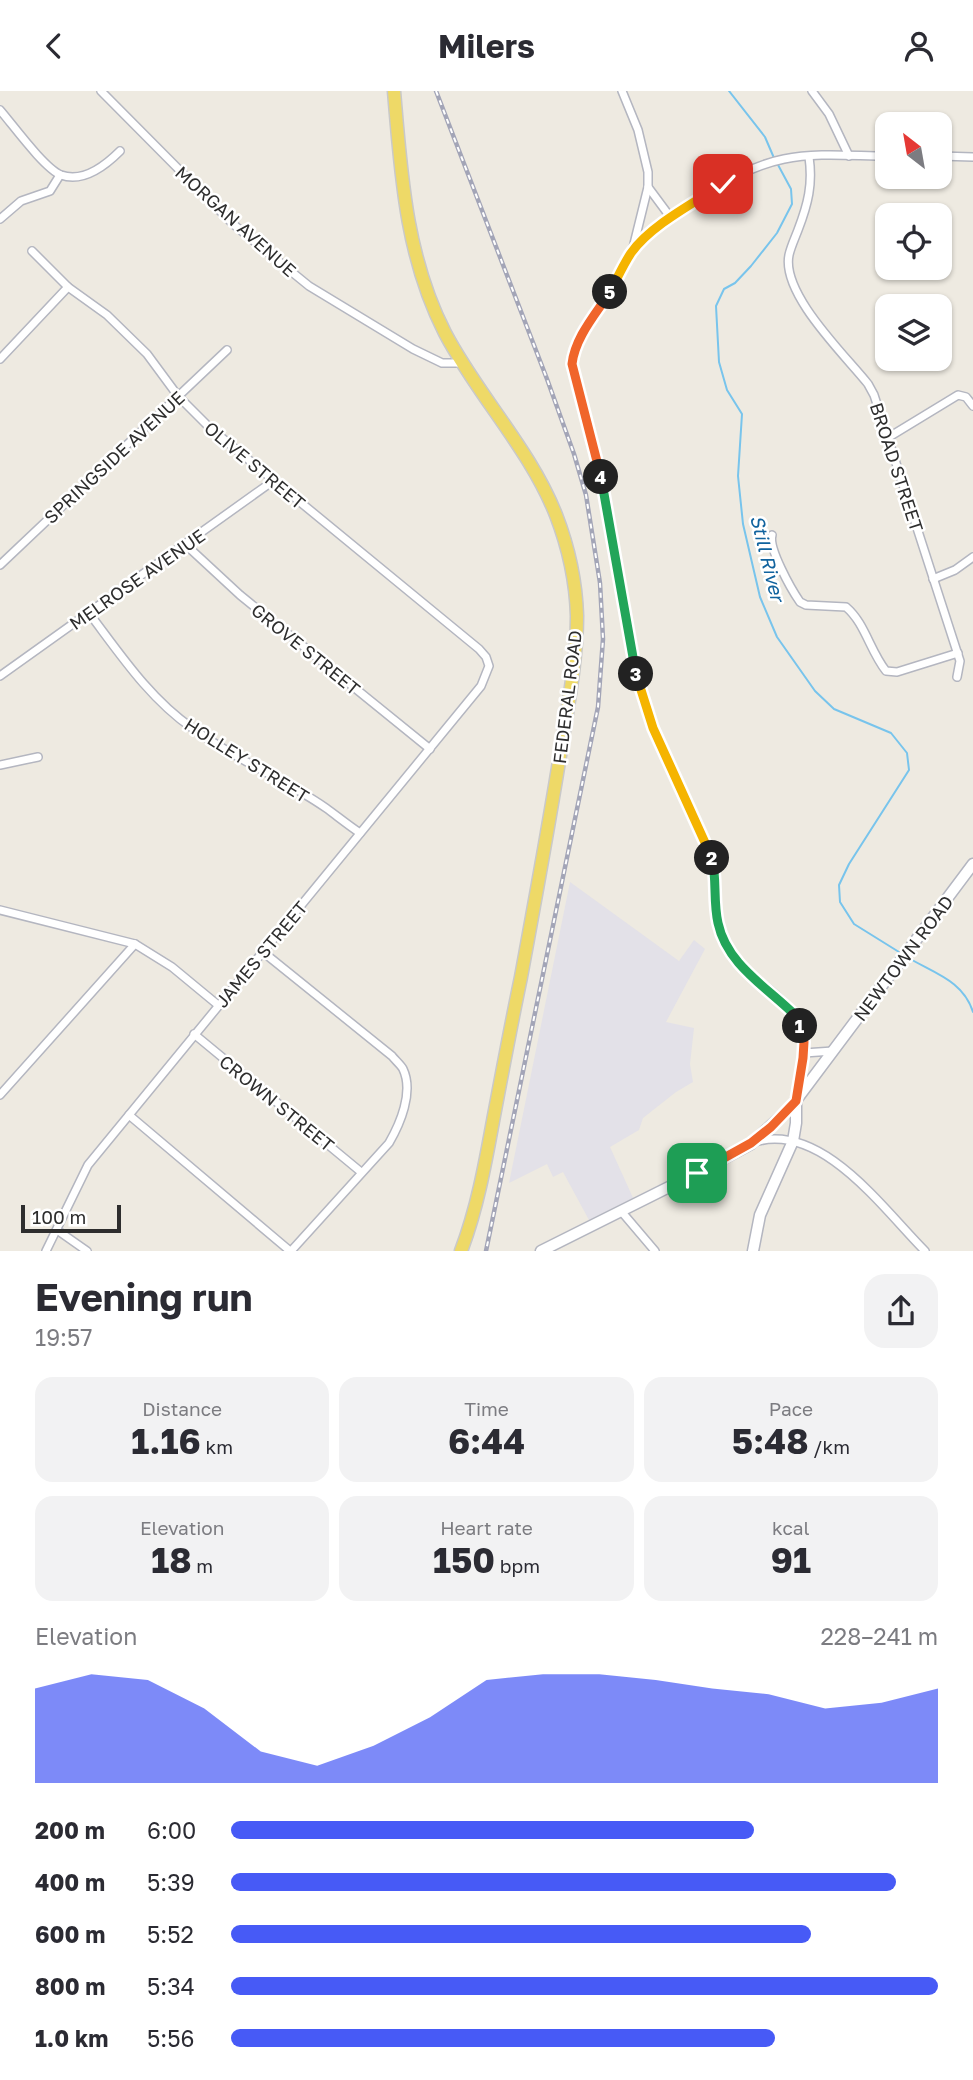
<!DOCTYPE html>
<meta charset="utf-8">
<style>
body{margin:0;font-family:"Golos Text",sans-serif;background:#f2f2f3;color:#2b2b33;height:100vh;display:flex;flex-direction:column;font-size:26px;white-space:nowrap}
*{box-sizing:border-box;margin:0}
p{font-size:23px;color:#7c7c81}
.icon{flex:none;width:38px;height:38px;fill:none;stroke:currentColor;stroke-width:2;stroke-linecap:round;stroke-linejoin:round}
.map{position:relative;height:1160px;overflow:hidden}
.drawer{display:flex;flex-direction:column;background:#fff;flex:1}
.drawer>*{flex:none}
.needle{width:46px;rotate:329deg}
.buttons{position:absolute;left:875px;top:21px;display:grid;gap:14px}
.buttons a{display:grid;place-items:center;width:77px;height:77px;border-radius:14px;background:#fff;box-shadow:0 2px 5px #0004;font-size:35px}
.scale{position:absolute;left:21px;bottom:18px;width:100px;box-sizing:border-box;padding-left:7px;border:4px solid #2e2e2e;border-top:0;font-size:19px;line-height:24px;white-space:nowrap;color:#2e2e2e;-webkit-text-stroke:5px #fff;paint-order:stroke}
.pin{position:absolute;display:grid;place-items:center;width:60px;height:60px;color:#fff;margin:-30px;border-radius:14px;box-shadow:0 4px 10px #0006}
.km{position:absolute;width:35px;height:35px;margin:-18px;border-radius:50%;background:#222;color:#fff;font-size:19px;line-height:35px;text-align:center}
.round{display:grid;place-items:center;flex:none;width:74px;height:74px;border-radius:21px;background:#f2f2f3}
.head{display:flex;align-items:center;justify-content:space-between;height:119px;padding:0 35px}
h1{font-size:38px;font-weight:700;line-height:52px}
.metrics{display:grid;grid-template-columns:repeat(3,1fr);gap:10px;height:119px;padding:7px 35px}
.metrics div{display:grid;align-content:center;border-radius:18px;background:#f2f2f3;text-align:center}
.metrics b{font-size:35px;font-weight:700}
.metrics small{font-size:19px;font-weight:400}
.metrics p{font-size:19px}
.chart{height:196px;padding:14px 35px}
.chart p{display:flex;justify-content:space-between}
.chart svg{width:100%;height:126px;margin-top:7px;fill:#475af6;opacity:.7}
ul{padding:0 35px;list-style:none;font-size:23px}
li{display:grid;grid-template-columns:112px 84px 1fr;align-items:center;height:52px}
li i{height:18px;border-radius:9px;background:#475af6}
header{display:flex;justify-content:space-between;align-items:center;height:91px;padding:0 35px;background:#fff;font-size:32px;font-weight:700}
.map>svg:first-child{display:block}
.industrial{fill:#e3e1e8}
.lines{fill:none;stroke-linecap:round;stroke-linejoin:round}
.stream{stroke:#78c4ec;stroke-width:2}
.street-casing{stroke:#b4b6c0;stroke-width:10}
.secondary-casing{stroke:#b4b6c0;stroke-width:13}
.primary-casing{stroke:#c9c9c9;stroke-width:15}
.street{stroke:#fff;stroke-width:7}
.secondary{stroke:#fff;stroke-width:10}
.primary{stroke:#eed967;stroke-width:12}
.rail-casing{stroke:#a3a5b7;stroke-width:4.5}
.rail{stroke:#fff;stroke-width:2;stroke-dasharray:5;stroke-linecap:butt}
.split-1-casing{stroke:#fff;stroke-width:14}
.split-2-casing{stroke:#fff;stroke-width:14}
.split-3-casing{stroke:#fff;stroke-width:14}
.split-4-casing{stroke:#fff;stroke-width:14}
.split-5-casing{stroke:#fff;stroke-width:14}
.split-6-casing{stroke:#fff;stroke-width:14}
.split-1{stroke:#f0652b;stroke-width:9}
.split-2{stroke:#22a559;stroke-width:9}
.split-3{stroke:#f5b400;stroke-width:9}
.split-4{stroke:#22a559;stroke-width:9}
.split-5{stroke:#f0652b;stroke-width:9}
.split-6{stroke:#f5b400;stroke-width:9}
.labels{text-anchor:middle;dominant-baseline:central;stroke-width:5;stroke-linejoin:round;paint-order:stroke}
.street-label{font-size:18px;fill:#2e2e2e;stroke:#fff}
.water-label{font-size:19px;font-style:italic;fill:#11639e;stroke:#fff}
</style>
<header><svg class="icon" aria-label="back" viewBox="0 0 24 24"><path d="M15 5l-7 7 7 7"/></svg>Milers<svg class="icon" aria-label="person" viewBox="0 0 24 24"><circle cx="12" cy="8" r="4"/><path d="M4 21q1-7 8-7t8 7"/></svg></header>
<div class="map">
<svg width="973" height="1160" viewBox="0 0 973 1160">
<rect width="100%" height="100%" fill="#eeeae1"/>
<path class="industrial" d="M570,791L679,870L694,849L705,858L666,931L694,937L690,973L693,991L676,1001L643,1027L639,1039L610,1056L634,1109L589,1129L563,1081L553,1086L547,1073L509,1092Z"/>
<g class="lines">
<g class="stream">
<path d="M729,0L765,46L774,67"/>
<path d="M777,72L791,98L792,113L777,142L751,175L735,192L724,198L716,215L719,271L727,299L742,323L738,385L743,433L760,506L777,546L815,600L834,618L891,642L907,662L909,679L849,773L839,794L840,811L854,833L899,861"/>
<path d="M907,866C933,882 963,889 973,921"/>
</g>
<defs>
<g id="street">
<path d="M101,0L233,133L309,195L413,258L442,272H462"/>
<path d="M622,0L638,39L648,81V96L632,161L611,201L581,246L573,261L572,273L597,368L642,605L653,637L711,763C718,795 711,829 728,858C747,891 803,909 804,952C805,970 800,988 797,1006"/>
<path d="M812,0L829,23L849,65"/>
<path d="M0,19C13,34 44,77 61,84C83,92 106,74 120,60"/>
<path d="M940,65L973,66"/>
<path d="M809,66C813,93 808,113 798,139C795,147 791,155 789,164C781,203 845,264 868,293L874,304L960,570L957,586"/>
<path d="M648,96L671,127"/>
<path d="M0,128L21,110L50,100L60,84"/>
<path d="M32,160L68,196L107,224L147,263L178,305L210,337L479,558L486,566L489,575L481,595L88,1074L46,1160"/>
<path d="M633,160C667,124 734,78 784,68C817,61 854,65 887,65"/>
<path d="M0,268L68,196"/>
<path d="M889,346L958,304L966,306L973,315"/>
<path d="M772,444C768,457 791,498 800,511L806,514L846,516C865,532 870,560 886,580L897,581L958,562"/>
<path d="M186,454L240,504L430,658"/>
<path d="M0,474L227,259"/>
<path d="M933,488L955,479L973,466"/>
<path d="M89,522C120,563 149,607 192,637C234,668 283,687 326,717C337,725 348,734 360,742"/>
<path d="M0,585L273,390"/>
<path d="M0,674L38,666"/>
<path d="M0,819L135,853L172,876L218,914"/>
<path d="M263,861L392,965C395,969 401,974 403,978C414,1001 400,1033 389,1052L291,1160"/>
<path d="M194,943L361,1081"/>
<path d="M804,962L833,960"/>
<path d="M0,1004L135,853"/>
<path d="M129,1024L290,1160"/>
<path d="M755,1051C822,1031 883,1118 925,1160"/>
<path d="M621,1120L655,1160"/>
<path d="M57,1139L87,1160"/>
</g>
<g id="secondary">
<path d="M541,1160L697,1082L751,1053L791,1016L973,773"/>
<path d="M753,1160L760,1124L793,1050L796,1032V1010"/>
</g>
<path id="primary" d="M394,0C401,84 406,166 445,242C478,305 530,358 556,424C568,455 576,491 577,525C577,569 568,615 561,658C549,734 535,810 521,886C511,934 502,982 493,1030C485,1074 477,1118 461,1160"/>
</defs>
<use href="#street" class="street-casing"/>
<use href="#secondary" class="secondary-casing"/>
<use href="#primary" class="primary-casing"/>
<use href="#street" class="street"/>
<use href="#secondary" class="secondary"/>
<use href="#primary" class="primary"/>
<defs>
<path id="rail" d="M436,0L547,288L574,363L586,404L600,492L603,548L598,616L486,1160"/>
</defs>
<use href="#rail" class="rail-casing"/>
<use href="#rail" class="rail"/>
</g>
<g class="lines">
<defs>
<path id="split-1" d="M697,1082L751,1052L771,1036L796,1010L803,967L804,951L800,935"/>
<path id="split-2" d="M712,767C717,789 713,810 718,832C727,874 767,896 796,925L800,935"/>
<path id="split-3" d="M636,583L653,637L712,767"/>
<path id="split-4" d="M601,386L636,583"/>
<path id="split-5" d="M601,386L572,273C575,246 596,223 610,201"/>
<path id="split-6" d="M610,201C617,188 623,174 631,162C651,134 694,112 723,93"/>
</defs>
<use href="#split-1" class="split-1-casing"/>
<use href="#split-2" class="split-2-casing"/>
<use href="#split-3" class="split-3-casing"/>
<use href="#split-4" class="split-4-casing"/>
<use href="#split-5" class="split-5-casing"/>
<use href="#split-6" class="split-6-casing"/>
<use href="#split-1" class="split-1"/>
<use href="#split-2" class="split-2"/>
<use href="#split-3" class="split-3"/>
<use href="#split-4" class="split-4"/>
<use href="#split-5" class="split-5"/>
<use href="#split-6" class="split-6"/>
</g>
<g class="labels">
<g class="street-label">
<text transform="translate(236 130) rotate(42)">MORGAN AVENUE</text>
<text transform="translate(114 366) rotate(-43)">SPRINGSIDE AVENUE</text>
<text transform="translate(255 374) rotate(40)">OLIVE STREET</text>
<text transform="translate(897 376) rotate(72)">BROAD STREET</text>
<text transform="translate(137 488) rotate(-35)">MELROSE AVENUE</text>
<text transform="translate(306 558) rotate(39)">GROVE STREET</text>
<text transform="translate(567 606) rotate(-83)">FEDERAL ROAD</text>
<text transform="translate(247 669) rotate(32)">HOLLEY STREET</text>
<text transform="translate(261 863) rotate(-50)">JAMES STREET</text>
<text transform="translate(903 867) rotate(-53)">NEWTOWN ROAD</text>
<text transform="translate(277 1012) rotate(39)">CROWN STREET</text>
</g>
<g class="water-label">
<text transform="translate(768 467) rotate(76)">Still River</text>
</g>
</g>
</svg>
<div class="buttons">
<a><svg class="needle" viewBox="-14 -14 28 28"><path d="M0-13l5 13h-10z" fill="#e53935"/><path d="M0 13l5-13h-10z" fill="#7c7c81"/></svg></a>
<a><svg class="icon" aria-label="locate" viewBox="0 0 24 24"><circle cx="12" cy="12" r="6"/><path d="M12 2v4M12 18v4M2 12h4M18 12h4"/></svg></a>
<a><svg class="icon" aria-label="layers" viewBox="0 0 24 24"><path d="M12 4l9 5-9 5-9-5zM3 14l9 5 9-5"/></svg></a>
</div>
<div class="scale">100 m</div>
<div class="pin" style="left:697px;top:1082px;background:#1e9e55"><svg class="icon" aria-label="arrive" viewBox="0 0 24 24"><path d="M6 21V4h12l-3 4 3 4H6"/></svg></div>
<div class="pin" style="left:723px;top:93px;background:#d93025"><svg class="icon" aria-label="check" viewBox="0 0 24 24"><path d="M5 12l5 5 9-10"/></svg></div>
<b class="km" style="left:800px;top:935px">1</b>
<b class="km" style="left:712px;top:767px">2</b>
<b class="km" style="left:636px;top:583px">3</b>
<b class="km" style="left:601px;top:386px">4</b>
<b class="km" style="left:610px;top:201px">5</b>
</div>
<section class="drawer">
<div class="head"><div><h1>Evening run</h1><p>19:57</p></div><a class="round"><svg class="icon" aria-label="share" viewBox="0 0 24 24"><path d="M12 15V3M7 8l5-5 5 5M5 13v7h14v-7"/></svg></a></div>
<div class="metrics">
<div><p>Distance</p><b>1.16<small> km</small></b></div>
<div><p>Time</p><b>6:44</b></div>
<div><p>Pace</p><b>5:48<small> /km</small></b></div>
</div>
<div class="metrics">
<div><p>Elevation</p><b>18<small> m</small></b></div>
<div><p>Heart rate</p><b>150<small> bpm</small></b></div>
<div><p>kcal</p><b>91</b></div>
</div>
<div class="chart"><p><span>Elevation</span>228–241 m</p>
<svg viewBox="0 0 160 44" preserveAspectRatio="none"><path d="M0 44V11L10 6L20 8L30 18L40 33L50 38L60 31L70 21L80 8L90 6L100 6L110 8L120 11L130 13L140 18L150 16L160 11V44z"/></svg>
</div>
<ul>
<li><b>200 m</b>6:00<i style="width:74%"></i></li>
<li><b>400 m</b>5:39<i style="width:94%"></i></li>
<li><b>600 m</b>5:52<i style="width:82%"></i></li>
<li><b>800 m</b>5:34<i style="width:100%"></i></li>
<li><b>1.0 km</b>5:56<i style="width:77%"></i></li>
</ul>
</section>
